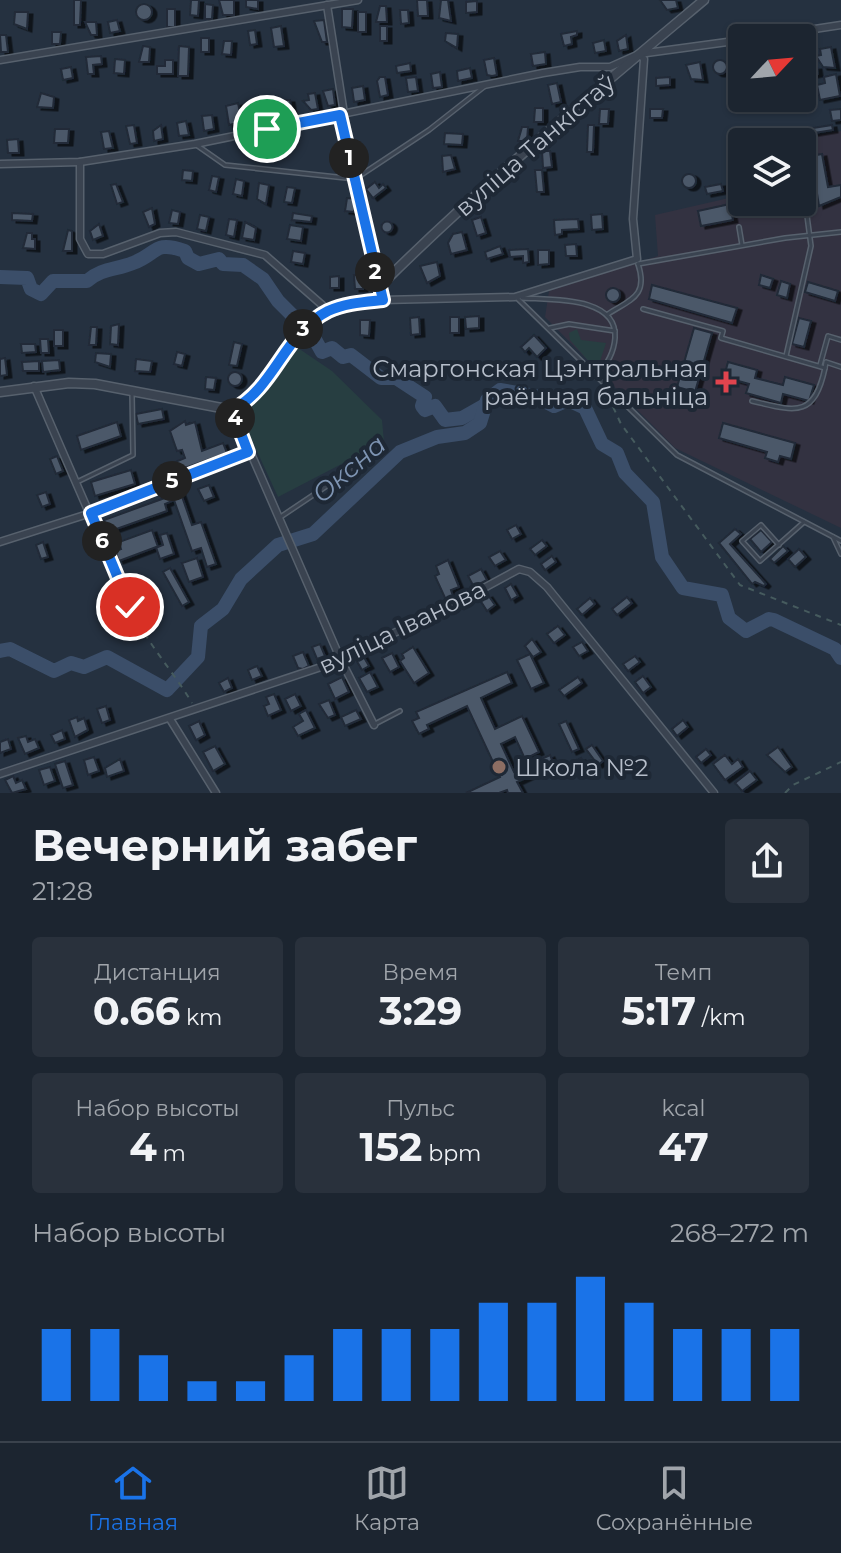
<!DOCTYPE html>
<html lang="ru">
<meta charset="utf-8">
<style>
body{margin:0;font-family:Montserrat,sans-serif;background:#29313c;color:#f1f3f6;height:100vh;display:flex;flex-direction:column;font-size:30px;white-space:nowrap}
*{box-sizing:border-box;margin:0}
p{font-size:26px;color:#a0a5ab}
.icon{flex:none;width:44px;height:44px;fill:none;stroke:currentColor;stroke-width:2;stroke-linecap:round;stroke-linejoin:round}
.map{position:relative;height:793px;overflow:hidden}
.details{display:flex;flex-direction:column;background:#1c2530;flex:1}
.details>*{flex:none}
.needle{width:52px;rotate:64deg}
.buttons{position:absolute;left:728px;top:24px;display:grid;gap:16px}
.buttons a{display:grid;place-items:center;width:88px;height:88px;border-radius:8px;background:#1c2530;box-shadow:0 2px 6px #0004,0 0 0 2px #3a424c;font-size:40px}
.pin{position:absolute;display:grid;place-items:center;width:68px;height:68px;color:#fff;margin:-34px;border:4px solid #fff;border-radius:50%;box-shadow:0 2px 8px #0007}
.km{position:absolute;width:40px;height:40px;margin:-20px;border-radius:50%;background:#222;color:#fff;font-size:22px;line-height:40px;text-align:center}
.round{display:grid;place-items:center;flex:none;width:84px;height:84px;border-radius:8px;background:#29313c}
.summary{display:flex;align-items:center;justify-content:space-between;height:136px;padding:0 32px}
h1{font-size:44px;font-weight:700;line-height:60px}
.metrics{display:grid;grid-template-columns:repeat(3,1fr);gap:12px;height:136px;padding:8px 32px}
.metrics div{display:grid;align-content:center;border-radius:8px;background:#29313c;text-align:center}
.metrics b{font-size:40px;font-weight:700}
.metrics small{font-size:22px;font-weight:400}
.metrics p{font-size:22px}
.chart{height:224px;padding:16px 32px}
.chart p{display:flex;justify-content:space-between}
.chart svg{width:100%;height:144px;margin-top:8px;stroke:#1a73e8;stroke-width:6}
.dock{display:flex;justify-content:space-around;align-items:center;height:112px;border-top:2px solid #3a424c;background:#1c2530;font-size:22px;color:#a0a5ab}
.dock a{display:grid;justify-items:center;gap:4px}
.dock .active{color:#1a73e8}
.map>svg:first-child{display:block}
.medical{fill:#333241}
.green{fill:#273e41}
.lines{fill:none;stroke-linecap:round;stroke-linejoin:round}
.river{stroke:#3b4e69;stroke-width:14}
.building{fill:#4c5869;stroke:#202a37;stroke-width:2;filter:url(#shadow)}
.service-casing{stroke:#57616d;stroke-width:6}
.minor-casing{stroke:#57616d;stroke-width:9}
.tertiary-casing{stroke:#57616d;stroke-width:11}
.path{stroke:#465b5e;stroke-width:2;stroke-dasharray:6 6;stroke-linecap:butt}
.service{stroke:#3a4350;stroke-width:3}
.minor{stroke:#3a4350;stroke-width:6}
.tertiary{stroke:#3a4350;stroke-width:8}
.route-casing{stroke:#fff;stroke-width:16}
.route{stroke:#1a73e8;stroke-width:10}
.health-dot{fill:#e0444e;stroke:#1e2835;stroke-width:3}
.education-dot{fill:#8d6e63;stroke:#1e2835;stroke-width:3}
.labels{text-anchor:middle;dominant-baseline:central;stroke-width:8;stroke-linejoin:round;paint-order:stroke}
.street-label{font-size:24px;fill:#b6beca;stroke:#1e2835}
.poi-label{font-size:24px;fill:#b6beca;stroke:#1e2835;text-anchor:end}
.water-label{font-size:26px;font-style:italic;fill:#7e94b2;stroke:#1e2835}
</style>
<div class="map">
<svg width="841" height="793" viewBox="0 0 841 793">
<defs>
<filter id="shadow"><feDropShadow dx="4.5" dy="2.5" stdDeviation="0" flood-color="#0009"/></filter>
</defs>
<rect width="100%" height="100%" fill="#253140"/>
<path class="medical" d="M841,131V528L675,448L545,317L549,291L658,256L655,215L742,195V202H802V142H778Z"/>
<g class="green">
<path d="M577,329L581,340L606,343L600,361L591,364L570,340L569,333Z"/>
<path d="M298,348L332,371L382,420L384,442L278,497L245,425L250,409Z"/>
</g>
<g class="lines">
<g class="river">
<path d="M0,277L27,278L31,289L41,294L53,281H87C102,268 116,270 133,263C158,254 153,240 185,251L188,258L199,264L219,259L223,264L243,265L263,279L278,301L313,336L322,352L332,348L343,357L351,355L381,378H396L425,397L422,406L425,410L435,406L445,420L462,418L485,405"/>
<path d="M0,651L10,649L54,671L71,663L84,667L107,657L167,690L198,657L201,626L223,609L241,579L278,545L313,534L400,452L437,437L465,433L480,423L487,400L500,390L535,396L554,406L568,400L585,408L602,444L617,453L625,473L653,502L662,557L683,588L722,595L729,618L746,631L769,619L774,620L835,649L841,658"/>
</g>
</g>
<g class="building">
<path d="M74,0H81L80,25H74Z"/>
<path d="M191,0H199L198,16L190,15Z"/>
<path d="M219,0H234V15H223Z"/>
<path d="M246,0H258V9L246,7Z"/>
<path d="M417,0H427L428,16H418Z"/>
<path d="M441,0H448L451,21L439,18Z"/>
<path d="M660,0H676L678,8L667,10Z"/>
<path d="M477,1V12L466,13V2Z"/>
<circle cx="144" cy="12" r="8"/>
<path d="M205,4L213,5L212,19H205Z"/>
<path d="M380,6H386L387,22H376Z"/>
<rect x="167" y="9" width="8" height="18"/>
<path d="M342,9H353L352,28L342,27Z"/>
<path d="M400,10H408L409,23L401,24Z"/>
<path d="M15,12H28L27,29L14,24Z"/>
<rect x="358" y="12" width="8" height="20"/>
<path d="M117,20L120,31L110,33L108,22Z"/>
<path d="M324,20L327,42H322L314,21Z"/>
<path d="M85,22H96L97,35H91Z"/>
<path d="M281,26L284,46L274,47L271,28Z"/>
<rect x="380" y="26" width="7" height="15"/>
<path d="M255,30L257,44L250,45L248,31Z"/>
<path d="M577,31V35L571,37L572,44L564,46L561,34Z"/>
<path d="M52,32H61L60,44H52Z"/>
<path d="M446,33L458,34L457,48L445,41Z"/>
<path d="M0,35H6L8,52H1Z"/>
<path d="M626,35L628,49L619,51L617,41Z"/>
<rect x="201" y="38" width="8" height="14"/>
<path d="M604,40L606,51L595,53L593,43Z"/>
<path d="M224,41H232L231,55L222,54Z"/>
<path d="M143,46L150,47L149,62H139Z"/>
<path d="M179,46L189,47L188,76H178Z"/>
<path d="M831,47L835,68L823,67L816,56L821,55L820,49Z"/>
<path d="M545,52L546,64L533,66L531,54Z"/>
<path d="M101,56L102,64L93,65L94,74H88L86,57Z"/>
<path d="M494,58L497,75L492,76L487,75L484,60Z"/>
<path d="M115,59L125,60L124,74L114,73Z"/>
<circle cx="720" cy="67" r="7"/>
<path d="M165,60H173V74H157V66H165Z"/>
<path d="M700,62L703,80L691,79L686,65Z"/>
<path d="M410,63L411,71L397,73L396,66Z"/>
<path d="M71,67L73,78L63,80L61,69Z"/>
<path d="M817,67L818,74L802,77V69Z"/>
<path d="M470,68L472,78L458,81L457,71Z"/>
<path d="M440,72L442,87L433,88L431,74Z"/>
<path d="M836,74L840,96L820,100L817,85L825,83L824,77Z"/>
<path d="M380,77H385L388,95L380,97L377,81Z"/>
<path d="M416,77L418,91L408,92L406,78Z"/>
<path d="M670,77V85L656,86V78Z"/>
<path d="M557,83L561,102L552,104L548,85Z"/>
<path d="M363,86L365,100L354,102L352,88Z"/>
<path d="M333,89L335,105L328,106L323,91Z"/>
<path d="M41,93L54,97L53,108L37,107Z"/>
<path d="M315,93L318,109L311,110L303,101L309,100L308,94Z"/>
<path d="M285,100H290L292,113L284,115L282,105L286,104Z"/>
<path d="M238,103L242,122L229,125L226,106Z"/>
<path d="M535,108H543V122H534Z"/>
<path d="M600,109H609L608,124H599Z"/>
<path d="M650,109H663L662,118H650Z"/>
<path d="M841,109V120L832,121L830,110Z"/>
<path d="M212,115L214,129L204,131L202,116Z"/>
<path d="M186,121L189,135L179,136L177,123Z"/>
<path d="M134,125L137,143L130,144L126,126Z"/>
<path d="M161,125L163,139L154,141L153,131Z"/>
<path d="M588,125H594L593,152H587Z"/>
<path d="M832,125L833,130L814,133L813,128Z"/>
<path d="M522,127H528L527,141H518Z"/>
<path d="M55,129H69L68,143H54Z"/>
<path d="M109,131L113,148L104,149L101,132Z"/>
<path d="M445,133L463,134L462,145L444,144Z"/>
<path d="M18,139L19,153H8L7,140Z"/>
<path d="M542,151H550L552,167L543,168Z"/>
<path d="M822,154L828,187L841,185V197L819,206L811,156Z"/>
<path d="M451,155L455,169L443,172L442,156Z"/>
<path d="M183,170L193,171L192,181L182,180Z"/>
<path d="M535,170H542L544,192H537Z"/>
<circle cx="689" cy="181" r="7"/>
<path d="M212,176L219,177L216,192L209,190Z"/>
<path d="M236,179L244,181L242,196L233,194Z"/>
<path d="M375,182L379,188L383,184L386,188L373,198L366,189Z"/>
<path d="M259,183L269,185L266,204L257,199Z"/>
<path d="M116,184L123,202L117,204L111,185Z"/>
<path d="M721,184L723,191L707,194L705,187Z"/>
<path d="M287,187L295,188L292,203L284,202Z"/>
<path d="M347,198L356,199L354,212L345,211Z"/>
<path d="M742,199L750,206L731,210L729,201Z"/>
<path d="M766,202H797L798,205L767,210Z"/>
<path d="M730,204L733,220L701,226L698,211Z"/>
<path d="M152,208L155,224L149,227L143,212Z"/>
<path d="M172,210L180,212L178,224L169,223Z"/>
<path d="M12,213L33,214L32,221L12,220Z"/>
<path d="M293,213L312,216L311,222L292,220Z"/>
<path d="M602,214L603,229L592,230L591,215Z"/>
<path d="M200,215L209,217L206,231L197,229Z"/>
<path d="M481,217L486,233L477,236L472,220Z"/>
<path d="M229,219L237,220L234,237L226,235Z"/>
<path d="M578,219L579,229L562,230V234L555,235L554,220Z"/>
<circle cx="387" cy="227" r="5.5"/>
<path d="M245,222L256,228L254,240L242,238Z"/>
<path d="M99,224L103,236L93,240L90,231Z"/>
<path d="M290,225L303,227L301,241L287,239Z"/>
<path d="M68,230L72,231V251H63Z"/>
<path d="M462,232L467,250L451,254L448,243L453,234Z"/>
<path d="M27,233H32V239H35V249L23,248Z"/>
<path d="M576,244L577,256H566L565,245Z"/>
<path d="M500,246L503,254L487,259L485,252Z"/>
<path d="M528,249L529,262L523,263V256L510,257L509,250Z"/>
<path d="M538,250H549V264L538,265Z"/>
<path d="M293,251L305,253L303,264L291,262Z"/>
<path d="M437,262L440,276L427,283L420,266Z"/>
<path d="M354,275H362L363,289H355Z"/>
<path d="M761,275L773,279L770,288L759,285Z"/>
<path d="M339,276V288H330V277Z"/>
<path d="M781,281L790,284L787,298L777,295Z"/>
<path d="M808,282L838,291L835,301L805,292Z"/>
<path d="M652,285L737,308L732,323L649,299Z"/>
<circle cx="613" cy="295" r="7"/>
<path d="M479,316V328L466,329L465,317Z"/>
<path d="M419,317L420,334L411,335L410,318Z"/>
<rect x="450" y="317" width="9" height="16"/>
<path d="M799,318L811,321L804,347L792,344Z"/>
<path d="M360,320H370L369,336L360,335Z"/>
<path d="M119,324L118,345L110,344L111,326Z"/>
<path d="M91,327H97L96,345H89Z"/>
<path d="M694,328L712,333L695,392L677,387Z"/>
<rect x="54" y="330" width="9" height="16"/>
<path d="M534,335L546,348L537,357L529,348L525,352L521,347Z"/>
<path d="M40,339H48L49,353H41Z"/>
<path d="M234,342L242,344L237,366L229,365Z"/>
<path d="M21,344H35L36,352L22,353Z"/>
<path d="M177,352L185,354L182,366L174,364Z"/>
<path d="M96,353L111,354L110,367L95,362Z"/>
<path d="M5,358L7,375L0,376V359Z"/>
<path d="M136,359L152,361L150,372L135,371Z"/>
<path d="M59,360L60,370L43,372L42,361Z"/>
<path d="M39,361V371H23L22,362Z"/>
<path d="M728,362L757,370L755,378L783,385L785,377L814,385L809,401L783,394L781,403L746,393L749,384L724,377Z"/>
<circle cx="235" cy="379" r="7"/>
<path d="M206,377L216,378L214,390L205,389Z"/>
<path d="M162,409L164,419L138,424L136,414Z"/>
<path d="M185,421L186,425L195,422L202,451L223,443L227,453L171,473L168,465L185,458L182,450L177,451L170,431Z"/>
<path d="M117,422L121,436L81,450L77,436Z"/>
<path d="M723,423L795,443L791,459L780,456L778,462L765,458L767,452L719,438Z"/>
<path d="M57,456L63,471L56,474L50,459Z"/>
<path d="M131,470L135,484L95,496L91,482Z"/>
<path d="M209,485L214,497L204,501L198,489Z"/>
<path d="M179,488L192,525L201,522L216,564L207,567L201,548L192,551L174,500L165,504L167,511L108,532L104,520L173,495L172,491Z"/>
<path d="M46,492L50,504L42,507L37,495Z"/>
<path d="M516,525L521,534L512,539L507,530Z"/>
<path d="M735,529L741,534L730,544L766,584L764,586L755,582L752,584L719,543Z"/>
<path d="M152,530L158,547L163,545L160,535L167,533L174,554L160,559L156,547L119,561L115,551L121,549L119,542Z"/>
<path d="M761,530L772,542L761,552L750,539Z"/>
<path d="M542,540L547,546L535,555L530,549Z"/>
<path d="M43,542L48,557L41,559L36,545Z"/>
<path d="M783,546L788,551L774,563L770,559Z"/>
<path d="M799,549L806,557L795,567L788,559Z"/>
<path d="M500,551L506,560L495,566L489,557Z"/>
<path d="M552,556L556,562L545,570L541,564Z"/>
<path d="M197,558L203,577L189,582L182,563Z"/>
<path d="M448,560L459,587L451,590L453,596L446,600L435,576L439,574L436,566Z"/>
<path d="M170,568L189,602L182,606L163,572Z"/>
<path d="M481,569L487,580L474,587L468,576Z"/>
<path d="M511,584L518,596L511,600L505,588Z"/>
<path d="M147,591L152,603L144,607L138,595Z"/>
<path d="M117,593L123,606L114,610L108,597Z"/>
<path d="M488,595L495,605L487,611L480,600Z"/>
<path d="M627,597L632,603L617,615L612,609Z"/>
<path d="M590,598L595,604L582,615L577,609Z"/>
<path d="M558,626L565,635L554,643L547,634Z"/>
<path d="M532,639L541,652L533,657L525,646Z"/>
<path d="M582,642L588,651L579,656L573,647Z"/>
<path d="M320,644L325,656L317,659L312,647Z"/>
<path d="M413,647L429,673L414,683L400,661L404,658L402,654Z"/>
<path d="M303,652L309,666L303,669L298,668L293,656Z"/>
<path d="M392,653L399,667L390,672L382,658Z"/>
<path d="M362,654L369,666L362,670L355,658Z"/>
<path d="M530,654L544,683L531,689L517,660Z"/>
<path d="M635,656L640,662L628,671L623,664Z"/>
<path d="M257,666L262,676L252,680L248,670Z"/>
<path d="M370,672L378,687L367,692L359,678Z"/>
<path d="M507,672L512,683L481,698L495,729L522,716L539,752L525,759L515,737L501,744L514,772L550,755L554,765L517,782L523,793H508L507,790L499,793H466L500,777L467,706L427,725L429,729L419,734L412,721L419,718L416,712Z"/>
<path d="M643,676L651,687L643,693L635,682Z"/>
<path d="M342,677L349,692L335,699L328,684Z"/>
<path d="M578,677L582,683L564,696L559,690Z"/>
<path d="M228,678L232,688L224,692L219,683Z"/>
<path d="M274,694L281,710L268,716L264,706L269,704L266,697Z"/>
<path d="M295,694L301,706L291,711L285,699Z"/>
<path d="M329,700L335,715L328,718L319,704Z"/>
<path d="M106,706L110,720L102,723L97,709Z"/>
<path d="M306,710L315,728L298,736L293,727L303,721L299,714Z"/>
<path d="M356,710L361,719L345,726L341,717Z"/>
<path d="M77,717L78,721L84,718L88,730L75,737L69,720Z"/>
<path d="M683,720L688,727L677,736L672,729Z"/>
<path d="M199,721L205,735L196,740L189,726Z"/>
<path d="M566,721L579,749L572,752L559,724Z"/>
<path d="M62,730L65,739L55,743L51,735Z"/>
<path d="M26,736L28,742L35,739L39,748L25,754L18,738Z"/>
<path d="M8,739L11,749L0,753V742Z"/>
<path d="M592,745L603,761L598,765L586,749Z"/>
<path d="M215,746L225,764L213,771L203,752Z"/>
<path d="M778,747L792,767L785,772L767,755Z"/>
<path d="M706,749L711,755L701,763L696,757Z"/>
<path d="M725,755L732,764L738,759L743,767L725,780L713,764Z"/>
<path d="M94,757L99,771L88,775L84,760Z"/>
<path d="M581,758L586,767L575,772L570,763Z"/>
<path d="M120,759L124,771L107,777L105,768Z"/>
<path d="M65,761L73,785L63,788L55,764Z"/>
<path d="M50,767L55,781L44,785L39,770Z"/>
<path d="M750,771L757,780L742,791L735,783Z"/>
<path d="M13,776L16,783L22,780L26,789L12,793L5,780Z"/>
</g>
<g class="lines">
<defs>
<g id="service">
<path d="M195,144L225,165L355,179L429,130L485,86"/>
<path d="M739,227L742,245"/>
<path d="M638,264L785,238L841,232"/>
<path d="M522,298C551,300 618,296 615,338C614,353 607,365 596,377"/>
<path d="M518,299L677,455L841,541"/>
<path d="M643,309L723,331L721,338L825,368L826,362L841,367"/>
<path d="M608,314C629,300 649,297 638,264"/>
<path d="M550,328L569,324L615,331"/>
<path d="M786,356L811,246L802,178"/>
<path d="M820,365L828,336L841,340"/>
<path d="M752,401C795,411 814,419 825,368"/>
<path d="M77,482L133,455L132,393"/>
<path d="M279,518L352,469"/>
<path d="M833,537L841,554"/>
<path d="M779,545L761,525L742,541L760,561L804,522"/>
<path d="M375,724L400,711"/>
</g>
<g id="minor">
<path d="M327,5L344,114"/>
<path d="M755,38L841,25"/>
<path d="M0,60L358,0"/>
<path d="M340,115L375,273L382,284"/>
<path d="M80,162V239L88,254H103L160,233L176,232L265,255L329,311"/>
<path d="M0,164L80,162L195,144L543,73L580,67H610L639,54L742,40"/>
<path d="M383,300L515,297L637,259L633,219L644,59L639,54"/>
<path d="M34,386L130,607"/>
<path d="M232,410L340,658L374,725"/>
<path d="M0,542L91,513L248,452"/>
<path d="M170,719L216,793"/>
<path d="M0,774L324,666L447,608L519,569L530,572L547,587L714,793"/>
</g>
<path id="tertiary" d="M0,392L69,383L95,384L232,410C305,372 269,312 383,300L382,284C484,183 594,92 704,0"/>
</defs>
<use href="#service" class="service-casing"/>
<use href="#minor" class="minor-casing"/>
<use href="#tertiary" class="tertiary-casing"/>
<g class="path">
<path d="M608,396L621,424L740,585L841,625"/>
<path d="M133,612C149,646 173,671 192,703"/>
<path d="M785,793L793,785L841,762"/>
</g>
<use href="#service" class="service"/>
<use href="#minor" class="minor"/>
<use href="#tertiary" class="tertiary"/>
</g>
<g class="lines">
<defs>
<path id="route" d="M130,607L91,513L248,452L232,410C275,388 284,333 328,311C345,303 364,302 383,300L340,115L267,129"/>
</defs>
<use href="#route" class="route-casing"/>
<use href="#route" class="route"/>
</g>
<path class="health-dot" d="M722 370h8v8h8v8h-8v8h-8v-8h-8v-8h8z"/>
<circle class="education-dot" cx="499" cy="767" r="8"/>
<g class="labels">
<g class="street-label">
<text transform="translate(535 145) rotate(-41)">вуліца Танкістаў</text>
<text transform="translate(402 627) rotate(-26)">вуліца Іванова</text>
</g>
<g class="poi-label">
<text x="708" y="368">Смаргонская Цэнтральная<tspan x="708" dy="28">раённая бальніца</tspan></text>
<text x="515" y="767" text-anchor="start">Школа №2</text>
</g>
<g class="water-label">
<text transform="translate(349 469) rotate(-41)">Оксна</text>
</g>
</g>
</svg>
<div class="buttons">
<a><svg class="needle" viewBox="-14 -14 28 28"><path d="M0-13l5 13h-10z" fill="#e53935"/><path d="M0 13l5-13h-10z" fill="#a0a5ab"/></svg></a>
<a><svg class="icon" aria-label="layers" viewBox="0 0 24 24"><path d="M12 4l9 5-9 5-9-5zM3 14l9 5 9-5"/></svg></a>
</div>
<div class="pin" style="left:267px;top:129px;background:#1e9e55"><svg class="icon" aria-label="arrive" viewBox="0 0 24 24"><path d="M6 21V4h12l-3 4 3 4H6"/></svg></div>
<div class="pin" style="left:130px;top:607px;background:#d93025"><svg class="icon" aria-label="check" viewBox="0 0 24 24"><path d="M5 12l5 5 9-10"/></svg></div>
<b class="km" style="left:349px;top:158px">1</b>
<b class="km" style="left:375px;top:272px">2</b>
<b class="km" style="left:303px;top:329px">3</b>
<b class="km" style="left:235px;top:418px">4</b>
<b class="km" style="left:172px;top:481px">5</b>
<b class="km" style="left:102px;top:541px">6</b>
</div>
<section class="details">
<div class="summary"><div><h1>Вечерний забег</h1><p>21:28</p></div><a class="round"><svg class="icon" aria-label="share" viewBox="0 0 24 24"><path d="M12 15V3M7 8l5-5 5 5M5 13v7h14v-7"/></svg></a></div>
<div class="metrics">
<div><p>Дистанция</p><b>0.66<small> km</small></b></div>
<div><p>Время</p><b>3:29</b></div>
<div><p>Темп</p><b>5:17<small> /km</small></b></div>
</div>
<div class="metrics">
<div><p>Набор высоты</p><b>4<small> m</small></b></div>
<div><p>Пульс</p><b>152<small> bpm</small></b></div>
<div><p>kcal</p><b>47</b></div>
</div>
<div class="chart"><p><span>Набор высоты</span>268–272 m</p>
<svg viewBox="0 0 160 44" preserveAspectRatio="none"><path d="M5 44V22M15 44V22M25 44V30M35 44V38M45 44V38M55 44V30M65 44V22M75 44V22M85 44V22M95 44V14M105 44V14M115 44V6M125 44V14M135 44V22M145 44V22M155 44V22"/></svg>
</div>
</section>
<nav class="dock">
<a class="active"><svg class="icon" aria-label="home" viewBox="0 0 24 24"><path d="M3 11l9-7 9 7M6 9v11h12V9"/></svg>Главная</a>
<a><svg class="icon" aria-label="map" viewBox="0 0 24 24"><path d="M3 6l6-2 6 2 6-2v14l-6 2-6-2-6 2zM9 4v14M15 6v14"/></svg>Карта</a>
<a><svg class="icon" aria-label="saved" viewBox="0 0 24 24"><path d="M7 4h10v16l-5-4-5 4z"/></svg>Сохранённые</a>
</nav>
